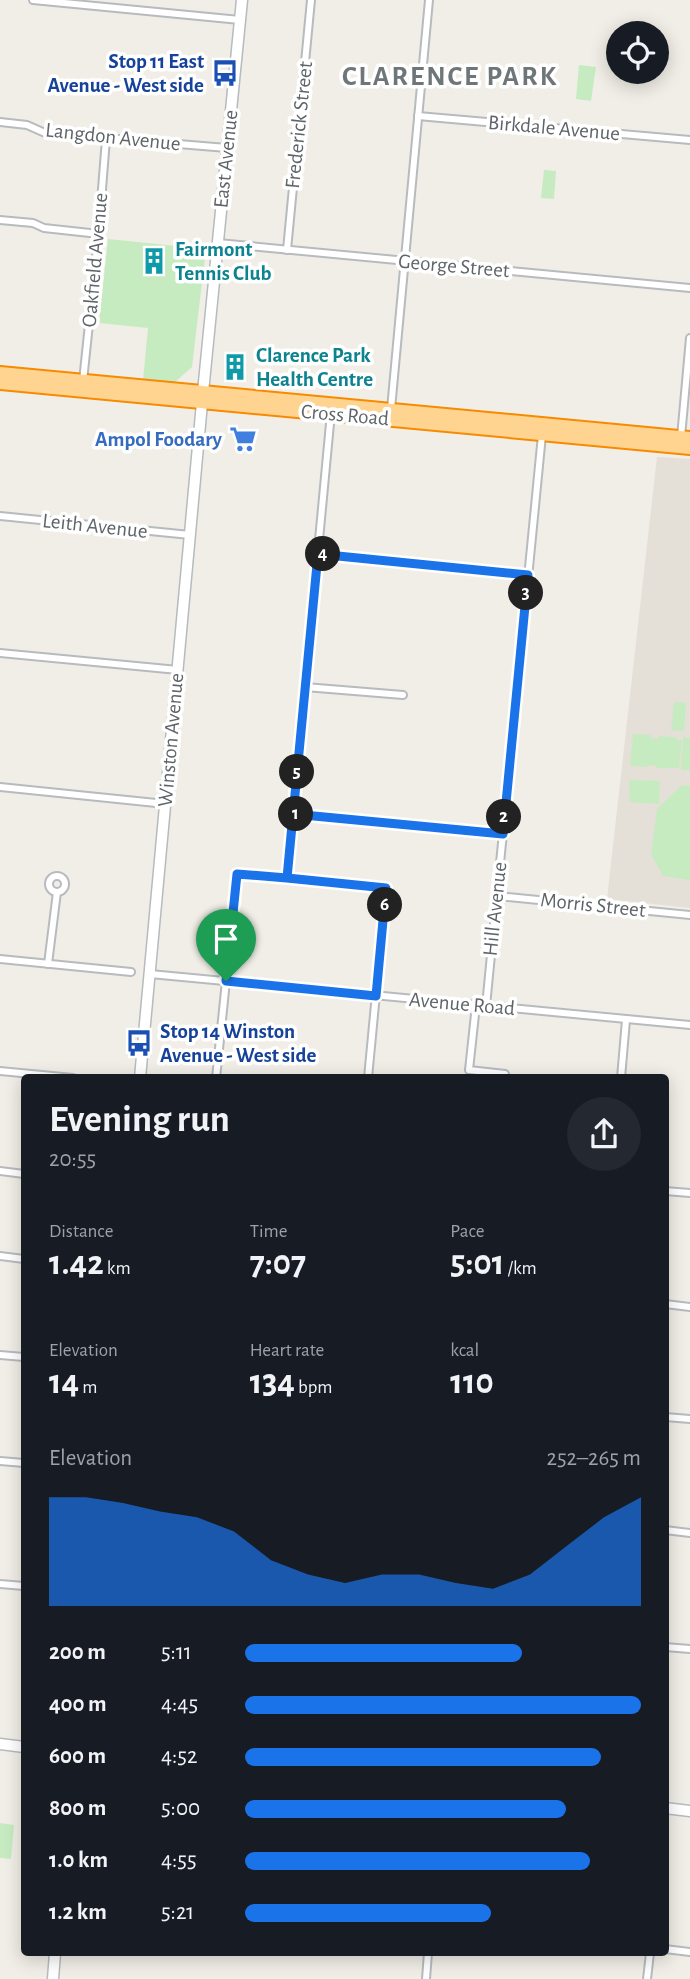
<!DOCTYPE html>
<meta charset="utf-8">
<style>
body{margin:0;font-family:"Alegreya Sans",sans-serif;background:#242831;color:#f1f3f6;height:100vh;display:flex;flex-direction:column;font-size:26px;white-space:nowrap}
*{box-sizing:border-box;margin:0}
p{font-size:23px;color:#9ea1a6}
.icon{flex:none;width:38px;height:38px;fill:none;stroke:currentColor;stroke-width:2;stroke-linecap:round;stroke-linejoin:round}
.map{position:relative;flex:1;overflow:hidden}
.details{position:absolute;left:21px;top:1074px;width:648px;height:882px;display:flex;flex-direction:column;background:#171b24;border-radius:7px;box-shadow:0 4px 18px #0003}
.details>*{flex:none}
.controls{position:absolute;left:606px;top:21px;display:grid;gap:14px}
.controls a{display:grid;place-items:center;width:63px;height:63px;border-radius:50%;background:#171b24;box-shadow:0 4px 18px #0003;font-size:35px}
.pin{position:absolute;display:grid;place-items:center;width:60px;height:60px;color:#fff;margin:-72px -30px;border-radius:50% 50% 50% 0;rotate:-45deg;box-shadow:0 0 7px #0007}
.pin .icon{rotate:45deg}
.km{position:absolute;width:35px;height:35px;margin:-18px;border-radius:50%;background:#222;color:#fff;font-size:19px;line-height:35px;text-align:center}
.round{display:grid;place-items:center;flex:none;width:74px;height:74px;border-radius:37px;background:#242831}
.head{display:flex;align-items:center;justify-content:space-between;height:119px;padding:0 28px}
h1{font-size:38px;font-weight:700;line-height:52px}
.metrics{display:grid;grid-template-columns:repeat(3,1fr);gap:10px;height:119px;padding:7px 28px}
.metrics div{display:grid;align-content:center}
.metrics b{font-size:35px;font-weight:700}
.metrics small{font-size:19px;font-weight:400}
.metrics p{font-size:19px}
.chart{height:196px;padding:14px 28px}
.chart p{display:flex;justify-content:space-between}
.chart svg{width:100%;height:126px;margin-top:7px;fill:#1a73e8;opacity:.7}
ul{padding:0 28px;list-style:none;font-size:23px}
li{display:grid;grid-template-columns:112px 84px 1fr;align-items:center;height:52px}
li i{height:18px;border-radius:9px;background:#1a73e8}
.map>svg:first-child{display:block}
.education{fill:#e4dfd7}
.green{fill:#c7ebc1}
.lines{fill:none;stroke-linecap:round;stroke-linejoin:round}
.street-casing{stroke:#b7babe;stroke-width:10}
.secondary-casing{stroke:#b5bbbf;stroke-width:13}
.highway-casing{stroke:#f88a00;stroke-width:16}
.street{stroke:#fff;stroke-width:6}
.secondary{stroke:#fff;stroke-width:10}
.highway{stroke:#ffd490;stroke-width:12}
.route-casing{stroke:#fff;stroke-width:14}
.route{stroke:#1a73e8;stroke-width:9}
.labels{text-anchor:middle;dominant-baseline:central;stroke-width:7;stroke-linejoin:round;paint-order:stroke}
.transit-label{font-size:21px;font-weight:bold;fill:#164399;stroke:#fff;text-anchor:end}
.street-label{font-size:21px;fill:#5e6468;stroke:#fff}
.culture-label{font-size:21px;font-weight:bold;fill:#0d838f;stroke:#fff;text-anchor:start}
.shop-label{font-size:21px;font-weight:bold;fill:#366cbe;stroke:#fff;text-anchor:end}
.district-label{font-size:28px;font-weight:bold;letter-spacing:2px;fill:#6f767a;stroke:#fff}
</style>
<div class="map">
<svg width="690" height="1979" viewBox="0 0 690 1979">
<rect width="100%" height="100%" fill="#f1eee7"/>
<path class="education" d="M657,457L690,459V908L607,899Z"/>
<g class="green">
<path d="M579,65L596,67L591,101L576,99Z"/>
<path d="M544,170L556,171L554,199L541,198Z"/>
<path d="M108,239L206,249L192,367L174,383L143,380L148,328L99,323Z"/>
<path d="M674,702L686,703L684,731L671,730Z"/>
<path d="M633,734L650,735L651,738L658,739L659,736L677,737V740H682L679,768H656V766L648,765V767L630,766Z"/>
<path d="M683,737L690,738V770H681Z"/>
<path d="M630,780L660,781L659,804L629,802Z"/>
<path d="M682,785L690,786V880L663,876L651,854L657,809Z"/>
<path d="M0,1823L14,1825L11,1859L0,1858Z"/>
</g>
<g class="lines">
<defs>
<g id="street">
<path d="M33,0L240,20"/>
<path d="M418,116L690,140"/>
<path d="M0,122L27,125L45,133L227,148"/>
<path d="M0,220L33,223L44,228L99,234"/>
<path d="M218,243L690,288"/>
<path d="M287,250L311,0"/>
<path d="M83,381L98,239L106,139"/>
<path d="M391,409L429,0"/>
<path d="M681,437L690,338"/>
<path d="M0,516L190,535"/>
<path d="M318,554L528,575"/>
<path d="M0,653L178,670"/>
<path d="M305,687L403,695"/>
<path d="M0,787L166,804"/>
<path d="M293,814L503,834"/>
<circle cx="57" cy="884" r="8"/>
<path d="M287,878L331,413"/>
<path d="M497,896L690,915"/>
<path d="M0,959L131,972"/>
<path d="M48,964L57,892"/>
<path d="M150,974L690,1025"/>
<path d="M476,1005L469,1070L505,1074"/>
<path d="M486,1006L542,435"/>
<path d="M0,1071L73,1078"/>
<path d="M216,1078L237,874L386,888L368,1078"/>
<path d="M621,1078L626,1020"/>
<path d="M0,1171L24,1174"/>
<path d="M665,1191L690,1193"/>
<path d="M0,1256L24,1259"/>
<path d="M665,1304L690,1307"/>
<path d="M0,1355L24,1357"/>
<path d="M665,1417L690,1419"/>
<path d="M0,1461L24,1463"/>
<path d="M665,1530L690,1533"/>
<path d="M0,1584L24,1586"/>
<path d="M665,1647L690,1649"/>
<path d="M665,1949L690,1952"/>
<path d="M426,1979L428,1953"/>
<path d="M647,1979L650,1953"/>
</g>
<g id="secondary">
<path d="M140,1078L203,392L242,0"/>
<path d="M0,1744L24,1747"/>
<path d="M665,1808L690,1811"/>
<path d="M53,1979L55,1953"/>
</g>
<g id="highway">
<path d="M0,373L690,438"/>
<path d="M0,383L690,448"/>
</g>
</defs>
<use href="#street" class="street-casing"/>
<use href="#secondary" class="secondary-casing"/>
<use href="#highway" class="highway-casing"/>
<use href="#street" class="street"/>
<use href="#secondary" class="secondary"/>
<use href="#highway" class="highway"/>
</g>
<g class="lines">
<defs>
<path id="route" d="M226,981L237,874L287,878L293,814L503,834L528,575L318,554L287,878L386,888L376,996L226,981"/>
</defs>
<use href="#route" class="route-casing"/>
<use href="#route" class="route"/>
</g>
<defs>
<symbol id="bus-bare" viewBox="-9 -9 18 18"><path d="M-5-6H5V4H4V6H2V4H-2V6H-4V4H-5ZM-3.5-4V0h7V-4ZM-3.5 1.2v1.5H-2V1.2ZM2 1.2v1.5H3.5V1.2Z" fill="#1a4fb4" stroke="#fff" stroke-width="2.5" paint-order="stroke"/></symbol>
<symbol id="building-bare" viewBox="-9 -9 18 18"><path d="M-4-6H4V6H1V3H-1V6H-4ZM-2.5-4.3h1.7v1.8h-1.7ZM.8-4.3h1.7v1.8H.8ZM-2.5-1h1.7V.8h-1.7ZM.8-1h1.7V.8H.8Z" fill="#0f9aa8" stroke="#fff" stroke-width="2.5" paint-order="stroke"/></symbol>
<symbol id="supermarket-bare" viewBox="-9 -9 18 18"><path d="M-6-5.5h2.5l.6 2H6L4.5 2H-2.5L-4.4-4H-6ZM-1.5 3.2a1.3 1.3 0 1 0 .1 0ZM3 3.2a1.3 1.3 0 1 0 .1 0Z" fill="#3f7fe0" stroke="#fff" stroke-width="2.5" paint-order="stroke"/></symbol>
</defs>
<g fill-rule="evenodd">
<use href="#bus-bare" x="206" y="54" width="38" height="38"/>
<use href="#building-bare" x="135" y="242" width="38" height="38"/>
<use href="#building-bare" x="216" y="348" width="38" height="38"/>
<use href="#supermarket-bare" x="224" y="420" width="38" height="38"/>
<use href="#bus-bare" x="120" y="1024" width="38" height="38"/>
</g>
<g class="labels">
<g class="transit-label">
<text x="204" y="61">Stop 11 East<tspan x="204" dy="24">Avenue - West side</tspan></text>
<text x="160" y="1031" text-anchor="start">Stop 14 Winston<tspan x="160" dy="24">Avenue - West side</tspan></text>
</g>
<g class="street-label">
<text transform="translate(299 125) rotate(-84)">Frederick Street</text>
<text transform="translate(554 128) rotate(5)">Birkdale Avenue</text>
<text transform="translate(113 137) rotate(6)">Langdon Avenue</text>
<text transform="translate(226 159) rotate(-84)">East Avenue</text>
<text transform="translate(95 260) rotate(-85)">Oakfield Avenue</text>
<text transform="translate(454 266) rotate(5)">George Street</text>
<text transform="translate(345 415) rotate(5)">Cross Road</text>
<text transform="translate(95 526) rotate(6)">Leith Avenue</text>
<text transform="translate(171 740) rotate(-85)">Winston Avenue</text>
<text transform="translate(593 905) rotate(6)">Morris Street</text>
<text transform="translate(495 909) rotate(-84)">Hill Avenue</text>
<text transform="translate(462 1004) rotate(5)">Avenue Road</text>
</g>
<g class="culture-label">
<text x="175" y="249">Fairmont<tspan x="175" dy="24">Tennis Club</tspan></text>
<text x="256" y="355">Clarence Park<tspan x="256" dy="24">Health Centre</tspan></text>
</g>
<g class="shop-label">
<text x="222" y="439">Ampol Foodary</text>
</g>
<g class="district-label">
<text x="450" y="77">CLARENCE PARK</text>
</g>
</g>
</svg>
<div class="controls">
<a><svg class="icon" aria-label="locate" viewBox="0 0 24 24"><circle cx="12" cy="12" r="6"/><path d="M12 2v4M12 18v4M2 12h4M18 12h4"/></svg></a>
</div>
<div class="pin" style="left:226px;top:981px;background:#1e9e55"><svg class="icon" aria-label="arrive" viewBox="0 0 24 24"><path d="M6 21V4h12l-3 4 3 4H6"/></svg></div>
<b class="km" style="left:296px;top:814px">1</b>
<b class="km" style="left:504px;top:817px">2</b>
<b class="km" style="left:526px;top:593px">3</b>
<b class="km" style="left:323px;top:554px">4</b>
<b class="km" style="left:297px;top:772px">5</b>
<b class="km" style="left:385px;top:905px">6</b>
<section class="details">
<div class="head"><div><h1>Evening run</h1><p>20:55</p></div><a class="round"><svg class="icon" aria-label="share" viewBox="0 0 24 24"><path d="M12 15V3M7 8l5-5 5 5M5 13v7h14v-7"/></svg></a></div>
<div class="metrics">
<div><p>Distance</p><b>1.42<small> km</small></b></div>
<div><p>Time</p><b>7:07</b></div>
<div><p>Pace</p><b>5:01<small> /km</small></b></div>
</div>
<div class="metrics">
<div><p>Elevation</p><b>14<small> m</small></b></div>
<div><p>Heart rate</p><b>134<small> bpm</small></b></div>
<div><p>kcal</p><b>110</b></div>
</div>
<div class="chart"><p><span>Elevation</span>252–265 m</p>
<svg viewBox="0 0 160 44" preserveAspectRatio="none"><path d="M0 44V6L10 6L20 8L30 11L40 13L50 18L60 28L70 33L80 36L90 33L100 33L110 36L120 38L130 33L140 23L150 13L160 6V44z"/></svg>
</div>
<ul>
<li><b>200 m</b>5:11<i style="width:70%"></i></li>
<li><b>400 m</b>4:45<i style="width:100%"></i></li>
<li><b>600 m</b>4:52<i style="width:90%"></i></li>
<li><b>800 m</b>5:00<i style="width:81%"></i></li>
<li><b>1.0 km</b>4:55<i style="width:87%"></i></li>
<li><b>1.2 km</b>5:21<i style="width:62%"></i></li>
</ul>
</section>
</div>
